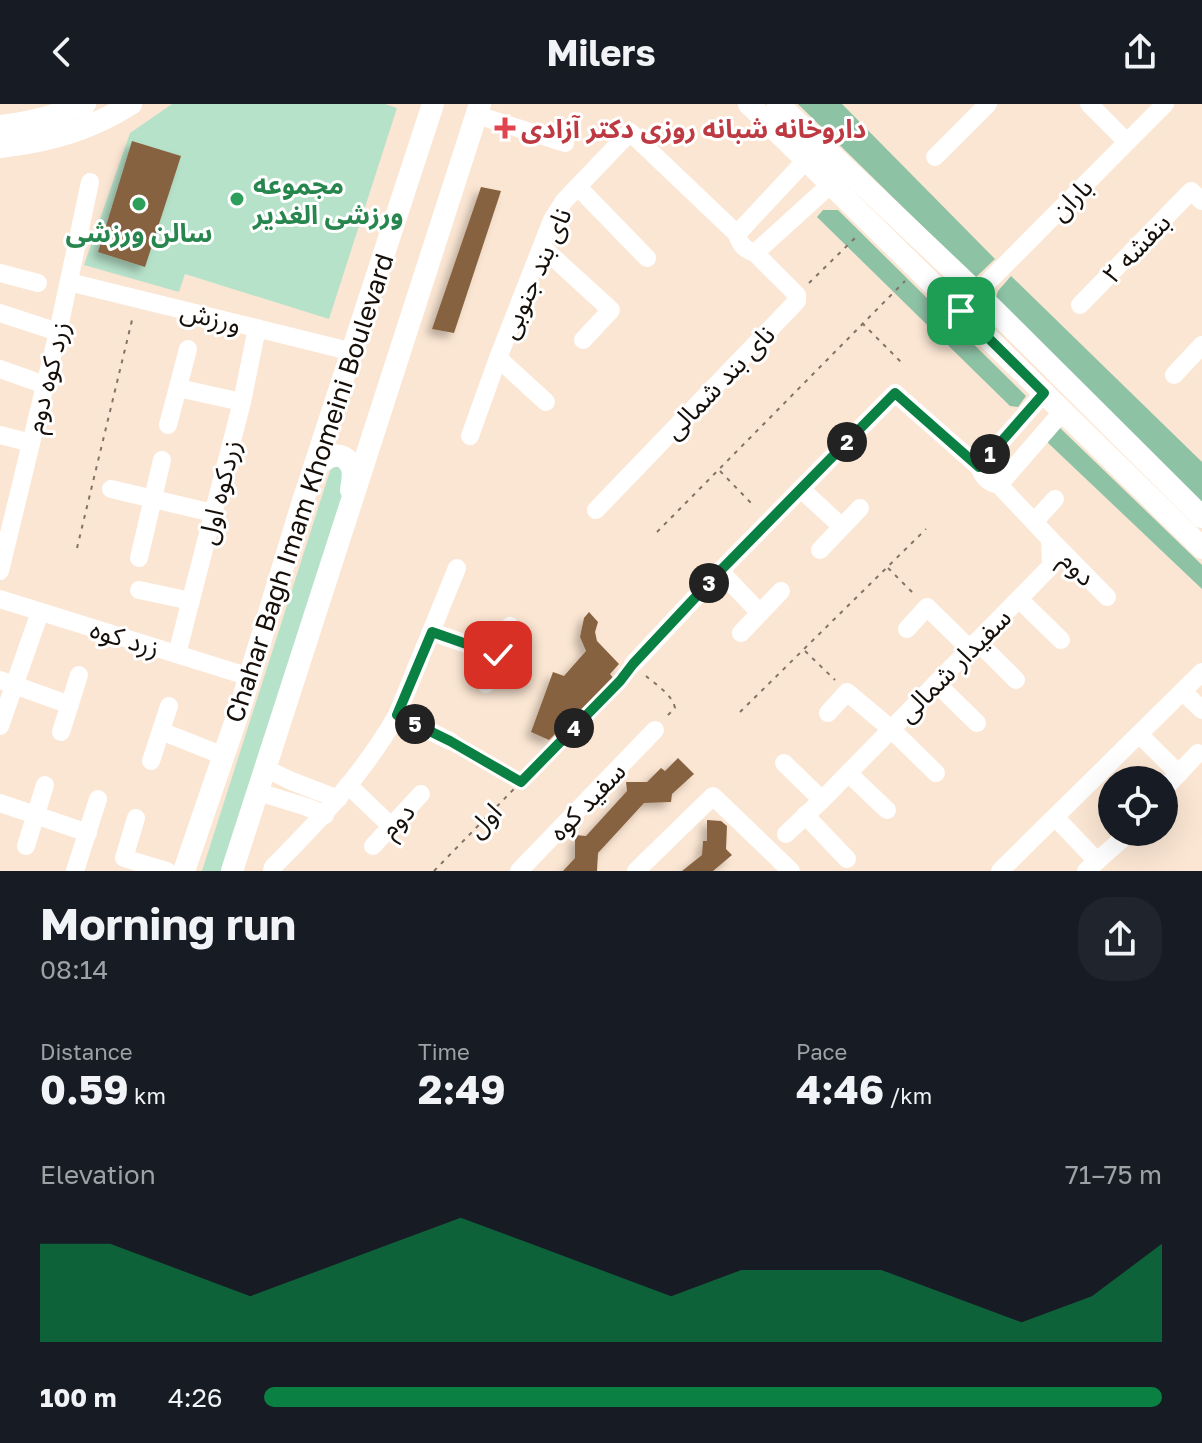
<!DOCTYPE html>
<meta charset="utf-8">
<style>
body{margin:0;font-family:"Golos Text","Noto Sans Arabic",sans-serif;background:#20242c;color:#f1f3f6;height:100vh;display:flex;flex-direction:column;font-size:30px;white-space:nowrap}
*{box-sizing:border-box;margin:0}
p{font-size:26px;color:#9ea1a6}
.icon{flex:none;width:44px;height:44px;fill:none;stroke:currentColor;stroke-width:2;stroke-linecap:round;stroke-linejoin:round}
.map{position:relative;height:767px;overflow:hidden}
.panel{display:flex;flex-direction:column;background:#171b24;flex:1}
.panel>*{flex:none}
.buttons{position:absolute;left:1098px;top:662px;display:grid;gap:16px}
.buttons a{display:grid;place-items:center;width:80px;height:80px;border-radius:50%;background:#171b24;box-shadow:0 8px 32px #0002;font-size:40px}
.pin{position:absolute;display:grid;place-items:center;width:68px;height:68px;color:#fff;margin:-34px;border-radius:16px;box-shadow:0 4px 12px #0006}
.km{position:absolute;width:40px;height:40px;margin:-20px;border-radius:50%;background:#222;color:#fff;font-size:22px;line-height:40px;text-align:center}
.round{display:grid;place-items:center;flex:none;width:84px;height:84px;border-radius:32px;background:#20242c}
.head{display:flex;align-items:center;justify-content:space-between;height:136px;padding:0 40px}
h1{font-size:44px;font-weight:700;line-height:60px}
.stats{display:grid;grid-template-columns:repeat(3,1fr);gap:12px;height:136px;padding:8px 40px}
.stats div{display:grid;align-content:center}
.stats b{font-size:40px;font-weight:700}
.stats small{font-size:22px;font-weight:400}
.stats p{font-size:22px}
.chart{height:224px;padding:16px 40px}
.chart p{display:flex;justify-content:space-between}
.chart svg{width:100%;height:144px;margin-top:8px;fill:#0b8043;opacity:.7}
ul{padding:0 40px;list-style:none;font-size:26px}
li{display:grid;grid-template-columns:128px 96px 1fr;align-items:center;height:60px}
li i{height:20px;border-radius:10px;background:#0b8043}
header{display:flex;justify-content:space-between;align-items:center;height:104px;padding:0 40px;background:#171b24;font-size:36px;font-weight:700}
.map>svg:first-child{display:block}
.green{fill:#b7e2ca}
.forest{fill:#8dc2a5}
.building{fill:#87623f;filter:url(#shadow)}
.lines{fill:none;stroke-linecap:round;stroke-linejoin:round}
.path{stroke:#817367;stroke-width:2;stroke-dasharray:4 6;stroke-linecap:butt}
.minor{stroke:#fff;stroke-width:18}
.major{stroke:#fff;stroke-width:22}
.route-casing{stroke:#fff;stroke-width:16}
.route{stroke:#0b8043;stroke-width:10}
.health-dot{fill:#e0444e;stroke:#fff;stroke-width:3}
.leisure-dot{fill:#2e9e5b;stroke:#fff;stroke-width:3}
.labels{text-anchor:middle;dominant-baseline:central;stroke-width:6;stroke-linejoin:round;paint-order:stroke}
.health-label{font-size:26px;font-weight:bold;fill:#be3a42;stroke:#fff;text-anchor:start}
.leisure-label{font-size:26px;font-weight:bold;fill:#27864d;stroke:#fff;text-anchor:start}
.street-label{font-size:26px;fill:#160f09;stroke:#fff}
</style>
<header><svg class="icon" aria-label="back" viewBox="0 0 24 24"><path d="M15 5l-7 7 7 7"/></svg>Milers<svg class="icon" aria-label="share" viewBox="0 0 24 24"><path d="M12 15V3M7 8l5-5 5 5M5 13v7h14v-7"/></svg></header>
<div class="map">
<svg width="1202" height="767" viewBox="0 0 1202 767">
<defs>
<filter id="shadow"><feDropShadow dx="-5.5" dy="5.5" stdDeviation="4" flood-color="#0004"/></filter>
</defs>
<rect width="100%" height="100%" fill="#fbe6d3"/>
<g class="green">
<path d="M172,0H385L397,4L329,215L185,170L179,188L84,161L130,29Z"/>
<path d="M338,358L350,377L221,767H202L330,367Z"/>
</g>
<g class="forest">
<path d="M798,0H842L995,155L975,174Z"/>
<path d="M823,106H838L1026,292L1018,303L1010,302L817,113Z"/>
<path d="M1011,172L1202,358V401L995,196L998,187Z"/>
<path d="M1058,322L1202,461V485L1046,337Z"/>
</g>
<g class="building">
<path d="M132,37L181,52L145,163L98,148Z"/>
<path d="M481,83L501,87L454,229L432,225Z"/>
<path d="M589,508L598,518L595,528L597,537L619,560L610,570L614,575L583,606L578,607L549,636L531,628L553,568L564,572L586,547L580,533L584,514Z"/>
<path d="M678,654L694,670L672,690L671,698L644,699L598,749L597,767H563L575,754V731L586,732L627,687L626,678H647L661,664L665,667Z"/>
<path d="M707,716L721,717L727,722L726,745L732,751L713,767H682L702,751L703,737H707Z"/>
</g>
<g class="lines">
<g class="path">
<path d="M809,179L859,130"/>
<path d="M862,219L903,260"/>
<path d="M720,367L753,401"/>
<path d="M657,428L905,177"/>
<path d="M77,444L133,212"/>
<path d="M888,464L915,491"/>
<path d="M805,547L835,576"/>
<path d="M646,572C656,581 672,590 675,604L666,613"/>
<path d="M740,608L926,425"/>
<path d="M463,645L520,678"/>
<path d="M434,767L625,571"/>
</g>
<g class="minor">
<path d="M1089,0L1127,38"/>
<path d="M477,11L565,39"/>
<path d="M935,53L988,0"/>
<path d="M806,56L737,130C740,141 744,145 755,149L831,80"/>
<path d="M578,83L647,154"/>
<path d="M542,143L611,206L583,236"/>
<path d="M0,169L38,179"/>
<path d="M69,178L353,248"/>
<path d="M977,189L1165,0"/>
<path d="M1080,201L1191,87L1202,97"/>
<path d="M0,209L58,228"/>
<path d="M498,254L546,298"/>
<path d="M0,265L45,281"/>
<path d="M1174,271L1202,241"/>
<path d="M178,284L242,298"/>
<path d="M1044,289L979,363C983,373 988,379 999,381L1063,307"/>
<path d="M168,321L188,245"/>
<path d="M0,331L31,339"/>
<path d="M470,332L498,254L552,116L564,97L630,28L737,130"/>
<path d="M111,385L213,409"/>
<path d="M801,385L842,423"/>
<path d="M596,406L797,197V191L755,149"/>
<path d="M1034,418L1055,395"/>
<path d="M1050,435L1107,493"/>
<path d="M820,446L860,404"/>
<path d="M139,454L162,356"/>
<path d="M0,467L58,228L90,78"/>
<path d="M720,467L760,509"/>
<path d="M139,486L191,497"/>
<path d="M0,495L250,573"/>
<path d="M1019,495L1061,536"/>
<path d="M907,525L927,503L970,545"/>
<path d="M432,528L498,551L486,580"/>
<path d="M741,529L781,487"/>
<path d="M977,537L1016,576"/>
<path d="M177,550L242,298L257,224"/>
<path d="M498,551L510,522"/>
<path d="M633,560L720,467L895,289L979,363"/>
<path d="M0,576L70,601"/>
<path d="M936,579L977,619"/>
<path d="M1183,588L1202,606"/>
<path d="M828,609L847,588L891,625L936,669"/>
<path d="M397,611L450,637"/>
<path d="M0,622L40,508"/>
<path d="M161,627L224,652"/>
<path d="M61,628L79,571"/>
<path d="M1139,630L1179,670"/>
<path d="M151,657L169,602"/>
<path d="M784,659L822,696"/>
<path d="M265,664L289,676L338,695"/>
<path d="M848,669L887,706"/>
<path d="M348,681L392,723"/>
<path d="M1164,685L1198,649"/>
<path d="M258,688L307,703L325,711"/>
<path d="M0,699L88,729"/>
<path d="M805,711L847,755"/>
<path d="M1055,713L1097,757"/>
<path d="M136,714L124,754L167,767"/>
<path d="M786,730L822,696L1051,462L1050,435L999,381"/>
<path d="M26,742L45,681"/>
<path d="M373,742L421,690"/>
<path d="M75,767L98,695"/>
<path d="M272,767L273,763C320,716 364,669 397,611L457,464"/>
<path d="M519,767L655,626"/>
<path d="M636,767L713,692L791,767"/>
<path d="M1000,767L1202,568"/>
<path d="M1086,767L1122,735"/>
</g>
<g class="major">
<path d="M749,0L1202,444"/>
<path d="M778,0L977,189L1202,413"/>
<path d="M0,22C30,19 58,11 85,0"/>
<path d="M0,43C48,38 90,26 131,0"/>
<path d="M314,368C319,355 341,343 350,360C355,367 352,378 351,386"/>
<path d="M184,767L241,601L302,400L433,0"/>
<path d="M232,767L480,0"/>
</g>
</g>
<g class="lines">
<defs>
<path id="route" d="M498,551L432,528L397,611L450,637L521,678L620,577L633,560L720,467L895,289L979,363L1044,289L961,207"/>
</defs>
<use href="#route" class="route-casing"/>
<use href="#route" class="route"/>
</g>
<path class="health-dot" d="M501 12h8v8h8v8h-8v8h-8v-8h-8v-8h8z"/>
<g class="leisure-dot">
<circle cx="237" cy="95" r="8"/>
<circle cx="139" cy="100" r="8"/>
</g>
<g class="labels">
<g class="health-label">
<text x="521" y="24">داروخانه شبانه روزی دکتر آزادی</text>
</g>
<g class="leisure-label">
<text x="253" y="80">مجموعه<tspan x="253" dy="30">ورزشی الغدیر</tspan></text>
<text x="139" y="128" text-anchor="middle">سالن ورزشی</text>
</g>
<g class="street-label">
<text transform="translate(1071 95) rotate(-45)">باران</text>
<text transform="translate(1136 144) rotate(-46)">بنفشه ۲</text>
<text transform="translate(535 169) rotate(-66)">نای بند جنوبی</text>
<text transform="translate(211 213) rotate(14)">ورزش</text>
<text transform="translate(47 273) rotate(-76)">زرد کوه دوم</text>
<text transform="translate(719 278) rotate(-46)">نای بند شمالی</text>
<text transform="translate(309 384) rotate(-72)">Chahar Bagh Imam Khomeini Boulevard</text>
<text transform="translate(219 388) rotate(-76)">زردکوه اول</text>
<text transform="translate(1078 464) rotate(45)">دوم</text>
<text transform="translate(125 534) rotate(17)">زرد کوه</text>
<text transform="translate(954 561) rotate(-45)">سفیدار شمالی</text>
<text transform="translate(587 697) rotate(-46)">سفید کوه</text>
<text transform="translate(397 716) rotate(-47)">دوم</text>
<text transform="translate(484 716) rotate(-46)">اول</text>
</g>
</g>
</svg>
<div class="buttons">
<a><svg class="icon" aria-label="locate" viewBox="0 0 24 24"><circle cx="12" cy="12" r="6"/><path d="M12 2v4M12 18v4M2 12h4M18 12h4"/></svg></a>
</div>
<div class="pin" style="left:961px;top:207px;background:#1e9e55"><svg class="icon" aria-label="arrive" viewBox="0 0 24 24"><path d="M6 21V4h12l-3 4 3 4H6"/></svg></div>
<div class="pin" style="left:498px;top:551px;background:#d93025"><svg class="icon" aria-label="check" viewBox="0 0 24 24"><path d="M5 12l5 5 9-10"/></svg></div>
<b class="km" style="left:990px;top:350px">1</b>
<b class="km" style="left:847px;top:338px">2</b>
<b class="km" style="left:709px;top:479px">3</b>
<b class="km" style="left:574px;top:624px">4</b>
<b class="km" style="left:415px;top:620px">5</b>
</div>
<section class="panel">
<div class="head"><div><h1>Morning run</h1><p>08:14</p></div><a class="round"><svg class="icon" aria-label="share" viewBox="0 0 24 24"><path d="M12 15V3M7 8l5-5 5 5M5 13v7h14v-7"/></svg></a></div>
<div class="stats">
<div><p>Distance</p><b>0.59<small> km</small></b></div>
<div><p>Time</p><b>2:49</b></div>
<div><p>Pace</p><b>4:46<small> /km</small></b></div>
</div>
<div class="chart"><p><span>Elevation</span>71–75 m</p>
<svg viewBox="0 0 160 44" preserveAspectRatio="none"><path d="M0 44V14L10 14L20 22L30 30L40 22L50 14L60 6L70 14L80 22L90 30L100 22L110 22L120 22L130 30L140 38L150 30L160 14V44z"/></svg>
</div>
<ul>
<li><b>100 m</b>4:26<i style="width:100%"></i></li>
</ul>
</section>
